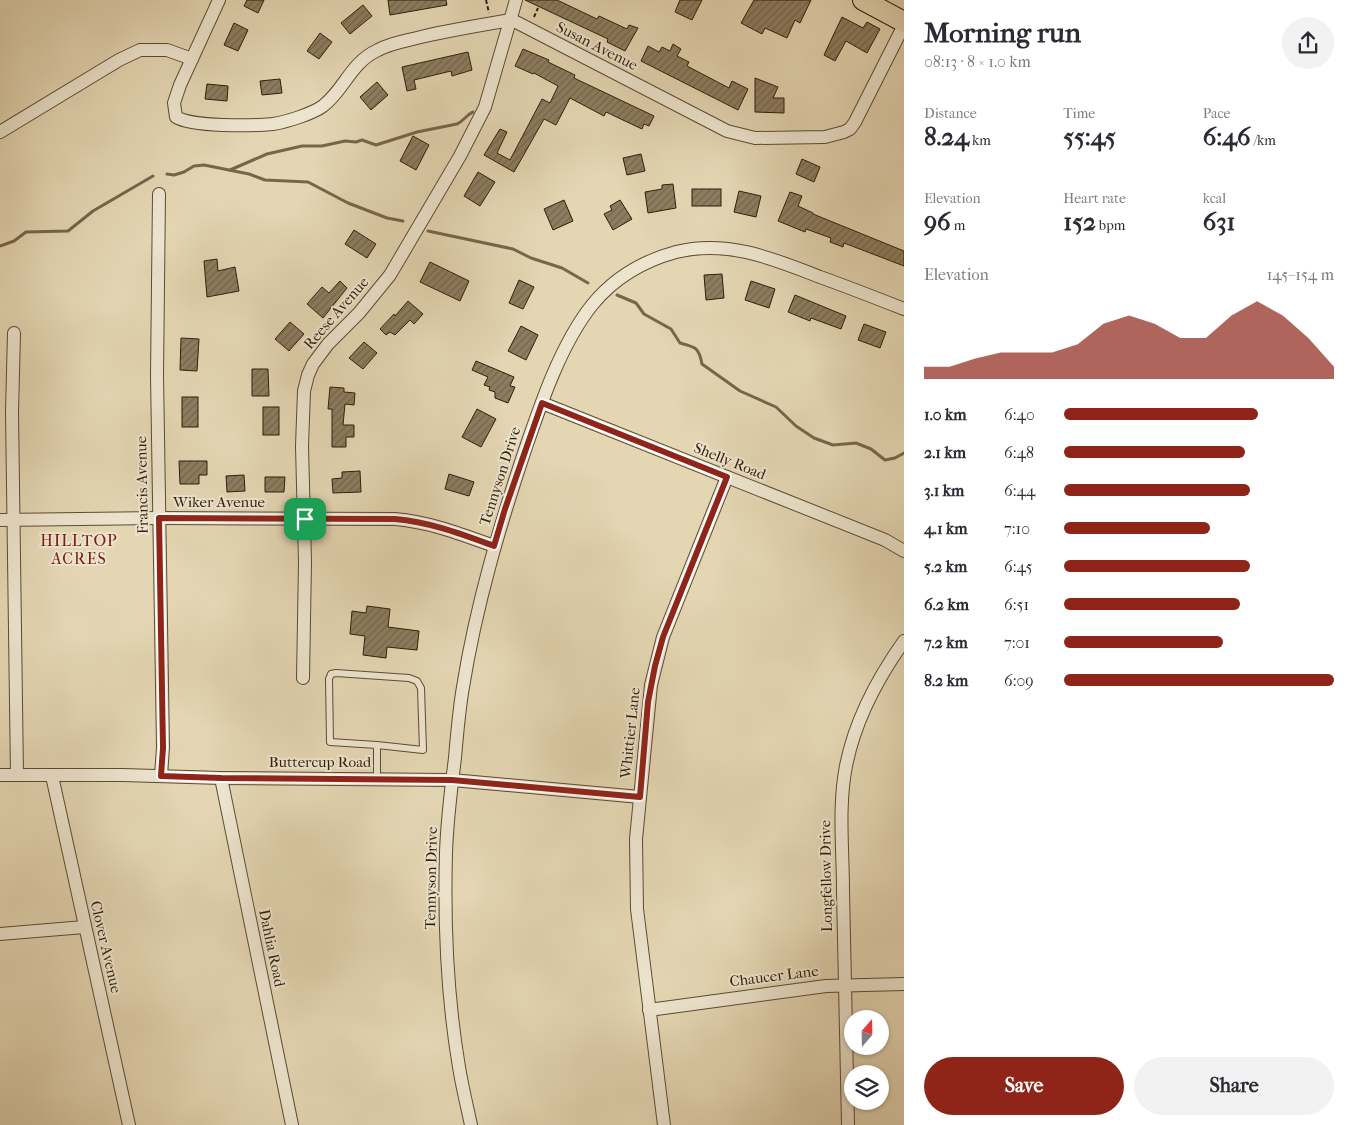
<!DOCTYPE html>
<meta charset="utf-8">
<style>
body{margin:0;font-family:"IM FELL French Canon",serif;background:#f2f2f3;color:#2b2b33;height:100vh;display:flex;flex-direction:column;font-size:19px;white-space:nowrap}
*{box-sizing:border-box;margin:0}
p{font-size:16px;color:#7c7c81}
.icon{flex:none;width:28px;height:28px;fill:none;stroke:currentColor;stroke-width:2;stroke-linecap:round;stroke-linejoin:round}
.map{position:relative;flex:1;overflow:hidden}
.panel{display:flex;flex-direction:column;background:#fff;width:450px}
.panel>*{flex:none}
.needle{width:32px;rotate:20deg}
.controls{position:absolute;left:844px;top:1010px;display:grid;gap:10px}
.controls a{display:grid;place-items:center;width:45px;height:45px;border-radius:50%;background:#fff;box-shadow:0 1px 4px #0004;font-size:25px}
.pin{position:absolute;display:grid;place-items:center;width:42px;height:42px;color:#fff;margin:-21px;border-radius:10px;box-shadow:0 2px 8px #0006}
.round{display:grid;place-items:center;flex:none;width:52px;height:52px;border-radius:26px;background:#f2f2f3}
.head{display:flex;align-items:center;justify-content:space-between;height:85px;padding:0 20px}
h1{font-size:28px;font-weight:800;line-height:38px}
.stats{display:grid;grid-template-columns:repeat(3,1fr);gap:8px;height:85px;padding:5px 20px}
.stats div{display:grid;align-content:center}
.stats b{font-size:25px;font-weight:800}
.stats small{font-size:14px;font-weight:400}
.stats p{font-size:14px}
.chart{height:140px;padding:10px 20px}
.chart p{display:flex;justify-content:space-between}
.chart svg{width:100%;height:90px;margin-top:5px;fill:#8f2418;opacity:.7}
.cta{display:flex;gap:10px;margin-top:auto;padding:10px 20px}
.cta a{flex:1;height:58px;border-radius:30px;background:#8f2418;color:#fff;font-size:20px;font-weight:800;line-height:58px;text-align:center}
.cta a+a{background:#f2f2f3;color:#2b2b33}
ul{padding:0 20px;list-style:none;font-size:16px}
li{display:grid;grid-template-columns:80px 60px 1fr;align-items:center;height:38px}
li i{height:12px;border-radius:6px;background:#8f2418}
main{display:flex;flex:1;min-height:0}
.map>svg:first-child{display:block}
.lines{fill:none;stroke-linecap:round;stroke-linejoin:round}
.stream{stroke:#76664b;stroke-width:3}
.building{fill:url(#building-hatch);stroke:#2f1d07}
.service-casing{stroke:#5c4b32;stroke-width:8}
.minor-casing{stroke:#5c4b32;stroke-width:14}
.primary-casing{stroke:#2f1d07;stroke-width:22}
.path{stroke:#2f1d07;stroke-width:2;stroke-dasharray:4 2.5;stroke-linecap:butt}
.service{stroke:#ede4ce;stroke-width:6}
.minor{stroke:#ede4ce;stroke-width:12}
.primary{stroke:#e4d6b3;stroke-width:20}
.route-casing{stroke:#fff;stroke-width:10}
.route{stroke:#8f2418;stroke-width:6}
.labels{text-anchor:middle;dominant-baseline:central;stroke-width:4;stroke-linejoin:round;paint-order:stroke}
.street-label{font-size:15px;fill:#2f1d07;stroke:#ede4ce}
.neighbourhood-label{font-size:16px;letter-spacing:1px;fill:#7a1f14;stroke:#ede4ce}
</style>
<main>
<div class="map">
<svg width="904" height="1125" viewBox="0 0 904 1125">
<defs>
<pattern id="building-hatch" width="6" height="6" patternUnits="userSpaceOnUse" patternTransform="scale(1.25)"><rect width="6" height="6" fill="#8d7d60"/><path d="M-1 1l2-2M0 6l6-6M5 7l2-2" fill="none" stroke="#74664d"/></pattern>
</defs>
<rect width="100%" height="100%" fill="#e4d6b3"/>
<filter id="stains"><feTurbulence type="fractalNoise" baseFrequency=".004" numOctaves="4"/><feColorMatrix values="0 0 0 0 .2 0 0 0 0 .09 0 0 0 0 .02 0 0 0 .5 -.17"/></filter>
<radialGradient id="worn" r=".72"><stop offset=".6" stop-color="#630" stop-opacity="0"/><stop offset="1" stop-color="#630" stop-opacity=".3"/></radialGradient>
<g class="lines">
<g class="stream">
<path d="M230,170L267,154L302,146H322L345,141L356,142L362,140L376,145L417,132L457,124C464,121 466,115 473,112"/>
<path d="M167,174L174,175L184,172L194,166L204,165L249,174L265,180L308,182L348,203L387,218L403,221"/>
<path d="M428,231L513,249L531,258L562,268L588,283"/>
<path d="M0,246L14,241L26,232L68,231L93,211L153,176"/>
<path d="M617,295L636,303L644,314L671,329L680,343C695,347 699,347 702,364L740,391L776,407L796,426L814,438L833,445L856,443L871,449L885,460L895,458L904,453"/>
</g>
</g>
<g class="building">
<path d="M247,0H264L258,13L244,6Z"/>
<path d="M388,0H446L447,5L390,15Z"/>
<path d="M525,0H557L597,19L599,16L627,29L629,25L638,28L625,51L607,42L608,39Z"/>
<path d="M680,0H702L692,20L675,12Z"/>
<path d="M754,0H811L800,23L795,20L787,38L765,28L762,34L741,23Z"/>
<path d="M363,5L372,16L350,34L341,23Z"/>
<path d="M842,17L863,28L867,22L880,29L867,53L846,41L835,61L824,55Z"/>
<path d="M234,23L248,30L238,51L224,45Z"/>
<path d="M320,33L332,42L319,59L307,51Z"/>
<path d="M673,44L681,49L677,56L689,62L687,66L729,88L732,81L748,89L738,110L641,61L648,46L659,52L662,47L670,51Z"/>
<path d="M523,49L549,60L548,62L575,75L574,78L654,116L649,126L644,124L642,129L606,112L604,116L570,98L556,125L544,119L514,172L484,155L500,129L507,132L497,153L510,160L542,99L550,103L558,86L534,73L533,74L515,66Z"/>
<path d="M468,52L472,70L452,76L451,71L414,80L416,89L407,91L402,67Z"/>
<path d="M755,78L778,87L773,98H784V113L755,112Z"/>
<path d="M280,79L282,93L262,95L260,81Z"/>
<path d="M377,82L388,95L371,110L360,97Z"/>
<path d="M207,84L228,86L227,101L205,99Z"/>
<path d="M413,136L429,145L416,170L400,161Z"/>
<path d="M641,154L645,171L627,175L623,158Z"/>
<path d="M802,159L820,167L814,182L796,174Z"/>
<path d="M478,172L495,182L480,206L464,196Z"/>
<path d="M673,184L676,208L648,213L645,192L662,189V185Z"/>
<rect x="692" y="189" width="29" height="17"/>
<path d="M739,191L761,196L756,217L734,212Z"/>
<path d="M790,192L802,196L798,206L813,213V214L904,251V266L844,243L843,247L830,242L831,238L806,229L805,232L778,221Z"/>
<path d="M564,200L573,221L553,230L544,209Z"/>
<path d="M620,200L632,219L613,230L604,214L612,210L610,206Z"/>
<path d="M354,230L376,244L367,258L345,244Z"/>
<path d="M217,259L218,271L235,267L239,291L207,297L204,261Z"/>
<path d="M430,262L469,281L460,301L420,282Z"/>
<path d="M722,274L724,298L706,300L704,275Z"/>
<path d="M519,280L534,287L523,309L509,303Z"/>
<path d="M340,281L347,288L323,318L307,304L322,287L329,293Z"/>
<path d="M751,281L775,289L769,308L745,300Z"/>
<path d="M795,295L846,316L841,329L811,318L810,321L788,312Z"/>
<path d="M408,301L423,314L414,324L410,320L395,335L390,332L386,335L380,329L394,314L395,316Z"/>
<path d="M290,322L304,334L289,351L275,339Z"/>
<path d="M864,324L886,332L880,348L858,340Z"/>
<path d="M521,326L538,335L526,360L508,351Z"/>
<path d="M181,338L199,339L197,371L180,370Z"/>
<path d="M364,342L377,353L363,369L349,358Z"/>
<path d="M476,361L514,377L510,386L515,387L508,403L495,398V392L489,390L490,387L484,385L488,377L472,370Z"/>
<path d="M252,369H268L269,396H252Z"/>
<path d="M330,387L344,388V392L355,393L354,405L345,404L343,425H354V437H346V447H332V409H328Z"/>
<rect x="182" y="397" width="16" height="30"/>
<rect x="263" y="407" width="16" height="28"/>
<path d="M477,409L496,419L481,447L462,437Z"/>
<path d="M179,461H207V475H199V484H180Z"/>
<path d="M360,471L361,492L333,493L332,479L342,478V472Z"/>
<path d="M449,474L474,482L469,496L445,489Z"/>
<path d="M244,475L245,491L227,492L226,476Z"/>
<path d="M265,477H285L284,492H265Z"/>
<path d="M367,606L390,609L388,627L419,631L417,650L387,647L386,658L363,655L365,636L350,634L352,611L366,613Z"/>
</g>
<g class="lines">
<defs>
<path id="service" d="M377,745L330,742L329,679L331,674L336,673L409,678L417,681L421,688L423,750L377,745V779"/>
<g id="minor">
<path d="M219,0L180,85L174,103L176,117C192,127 252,126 273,124C286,122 312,114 323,106C345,89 350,63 378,50C391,43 406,41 421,37C451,30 481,25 511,20L518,23L727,131L755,138L825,137L844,132L850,129L855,122L904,25"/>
<path d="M0,132L119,60L140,50H167L192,59"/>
<path d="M159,194L157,375L163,747L161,776"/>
<path d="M14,333L12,412L17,775"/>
<path d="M542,403L885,540L904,551"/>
<path d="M0,520L159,518L395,519C430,522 461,534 494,546"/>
<path d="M303,678L305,562L302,446L304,391L308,375L313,364L328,344L359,313L390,275L460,156L485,107L516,0"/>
<path d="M0,775H123L221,778L452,780L640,797"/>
<path d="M52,776L129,1125"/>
<path d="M221,778L292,1125"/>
<path d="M0,934L84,927"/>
<path d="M649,1010L826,986L904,984"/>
<path d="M471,1125C467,1106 462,1086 459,1067C447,996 444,924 446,853C447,821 451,789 455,758C457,734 459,710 463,687C476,606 499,528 525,450C541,403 561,344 592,305C614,278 643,261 676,252C727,239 774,259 820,277C848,287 876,298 904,309"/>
<path d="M664,1125L637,909L636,839L651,685L663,637L727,477"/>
<path d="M848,1125C847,1047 844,969 843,891C843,849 838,807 846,766C855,720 877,679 904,641"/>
</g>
<path id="primary" d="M863,0L904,22"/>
</defs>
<use href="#service" class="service-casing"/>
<use href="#minor" class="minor-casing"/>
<use href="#primary" class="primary-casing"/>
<g class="path">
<path d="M486,0L489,13"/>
<path d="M534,17L538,8"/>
</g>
<use href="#service" class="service"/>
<use href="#minor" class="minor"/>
<use href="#primary" class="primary"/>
</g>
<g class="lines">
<defs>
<path id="route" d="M542,403L727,477L663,637L655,666L648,702L640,797L452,780L221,778L161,776L163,748L159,518L395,519C430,522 461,534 494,546L505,509Z"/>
</defs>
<use href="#route" class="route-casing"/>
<use href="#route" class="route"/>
</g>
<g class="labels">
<g class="street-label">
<text transform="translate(597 46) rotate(27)">Susan Avenue</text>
<text transform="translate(336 313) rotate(-49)">Reese Avenue</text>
<text transform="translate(730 461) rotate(22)">Shelly Road</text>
<text transform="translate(500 476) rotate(-72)">Tennyson Drive</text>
<text transform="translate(142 485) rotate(-91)">Francis Avenue</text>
<text x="219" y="502">Wiker Avenue</text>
<text transform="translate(630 733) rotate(-84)">Whittier Lane</text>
<text x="320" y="762">Buttercup Road</text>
<text transform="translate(826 876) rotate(-91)">Longfellow Drive</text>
<text transform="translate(431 878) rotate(-89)">Tennyson Drive</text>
<text transform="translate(106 947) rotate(77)">Clover Avenue</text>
<text transform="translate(272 948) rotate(78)">Dahlia Road</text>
<text transform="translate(774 976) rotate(-7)">Chaucer Lane</text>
</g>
<g class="neighbourhood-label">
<text x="79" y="540">HILLTOP<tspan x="79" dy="18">ACRES</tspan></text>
</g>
</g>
<rect width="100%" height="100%" filter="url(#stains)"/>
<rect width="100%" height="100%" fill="url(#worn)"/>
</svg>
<div class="controls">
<a><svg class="needle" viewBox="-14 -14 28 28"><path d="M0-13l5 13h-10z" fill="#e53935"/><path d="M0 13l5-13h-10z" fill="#7c7c81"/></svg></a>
<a><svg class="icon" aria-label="layers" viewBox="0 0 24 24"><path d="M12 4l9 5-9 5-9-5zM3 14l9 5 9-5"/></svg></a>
</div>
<div class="pin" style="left:305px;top:519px;background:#1e9e55"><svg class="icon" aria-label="arrive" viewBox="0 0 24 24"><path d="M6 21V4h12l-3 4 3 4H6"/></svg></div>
</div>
<section class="panel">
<div class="head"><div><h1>Morning run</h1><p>08:13 · 8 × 1.0 km</p></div><a class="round"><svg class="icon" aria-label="share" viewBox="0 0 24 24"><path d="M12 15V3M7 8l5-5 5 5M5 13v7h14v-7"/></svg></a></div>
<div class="stats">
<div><p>Distance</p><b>8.24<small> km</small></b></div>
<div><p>Time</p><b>55:45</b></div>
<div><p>Pace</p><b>6:46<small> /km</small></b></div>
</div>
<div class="stats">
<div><p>Elevation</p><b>96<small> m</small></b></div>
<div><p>Heart rate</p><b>152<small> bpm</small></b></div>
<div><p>kcal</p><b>631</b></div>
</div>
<div class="chart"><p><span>Elevation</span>145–154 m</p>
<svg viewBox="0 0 160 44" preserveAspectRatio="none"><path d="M0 44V38L10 38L20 34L30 31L40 31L50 31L60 27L70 17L80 13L90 17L100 24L110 24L120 13L130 6L140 13L150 24L160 38V44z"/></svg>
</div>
<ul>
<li><b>1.0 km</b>6:40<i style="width:72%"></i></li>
<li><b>2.1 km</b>6:48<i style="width:67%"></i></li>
<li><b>3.1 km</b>6:44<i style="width:69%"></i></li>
<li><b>4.1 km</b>7:10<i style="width:54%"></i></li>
<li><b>5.2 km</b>6:45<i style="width:69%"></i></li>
<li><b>6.2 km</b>6:51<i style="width:65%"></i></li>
<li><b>7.2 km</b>7:01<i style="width:59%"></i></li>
<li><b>8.2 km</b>6:09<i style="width:100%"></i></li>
</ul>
<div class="cta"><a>Save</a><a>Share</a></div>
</section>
</main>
